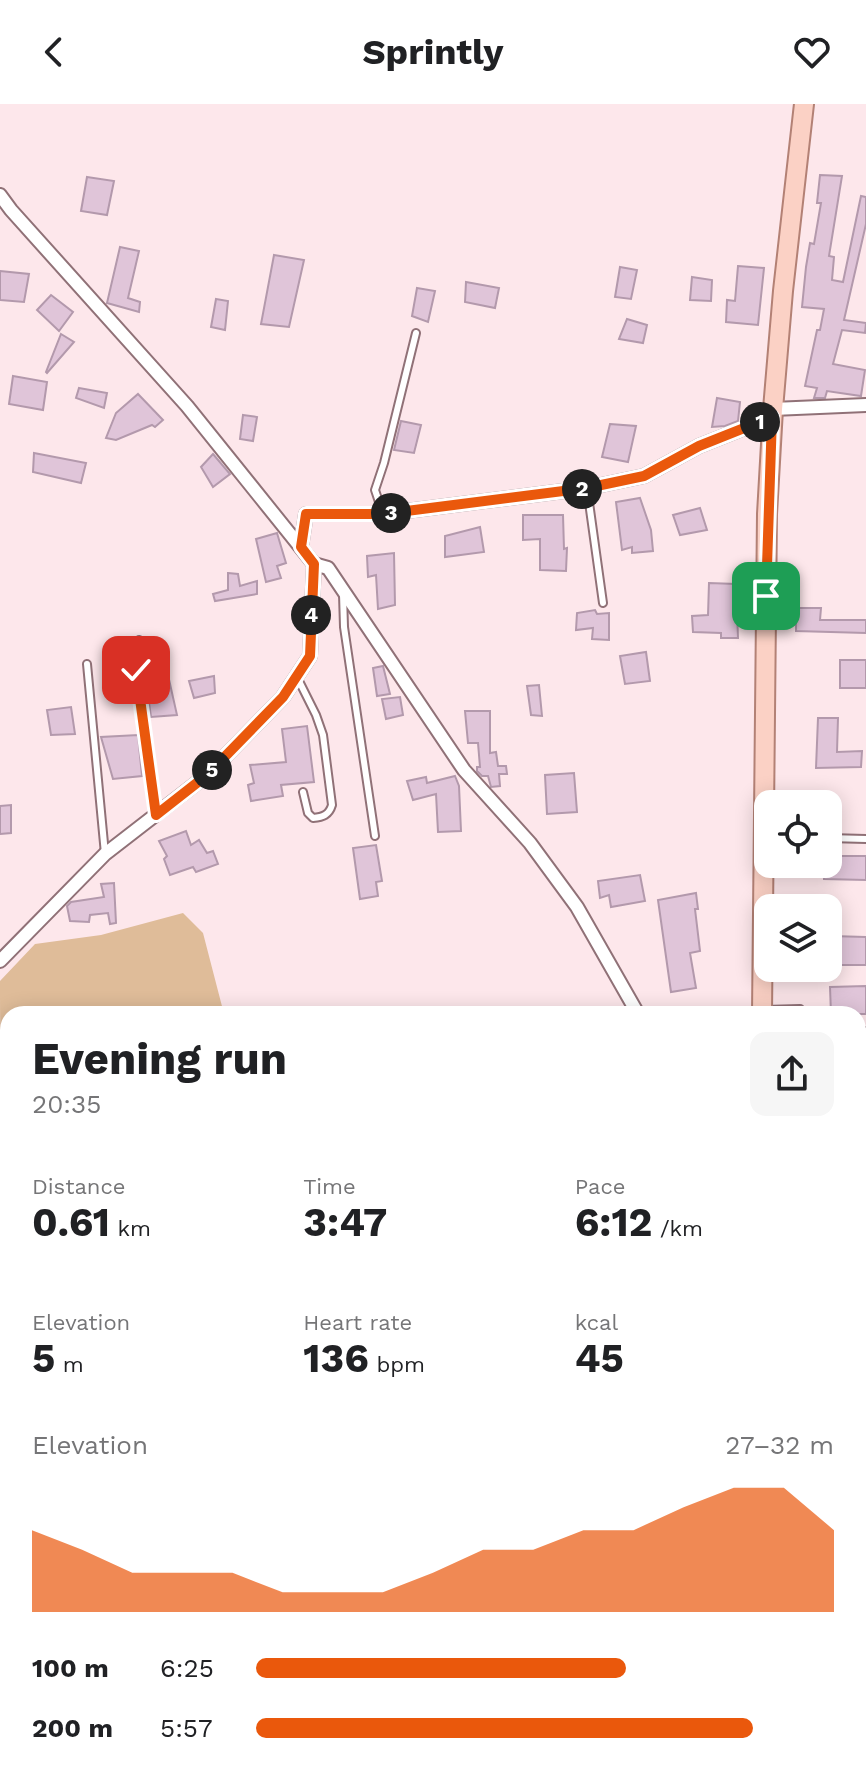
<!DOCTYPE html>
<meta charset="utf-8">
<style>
body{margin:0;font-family:"Work Sans",sans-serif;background:#f6f6f6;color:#202124;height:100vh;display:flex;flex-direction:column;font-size:30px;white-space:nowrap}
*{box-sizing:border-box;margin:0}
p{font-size:26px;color:#757577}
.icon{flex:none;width:44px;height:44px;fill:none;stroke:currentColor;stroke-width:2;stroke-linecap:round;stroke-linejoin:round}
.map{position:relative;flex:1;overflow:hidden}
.details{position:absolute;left:0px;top:902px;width:866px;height:770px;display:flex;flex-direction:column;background:#fff;border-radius:24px 24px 0 0;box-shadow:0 4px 20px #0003}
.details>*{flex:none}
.tools{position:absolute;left:754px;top:686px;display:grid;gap:16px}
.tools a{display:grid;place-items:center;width:88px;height:88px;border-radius:16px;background:#fff;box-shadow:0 4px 20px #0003;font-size:40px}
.pin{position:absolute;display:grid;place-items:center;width:68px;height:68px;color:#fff;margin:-34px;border-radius:16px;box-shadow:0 4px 12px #0006}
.km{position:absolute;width:40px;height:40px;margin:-20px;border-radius:50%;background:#222;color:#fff;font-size:22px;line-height:40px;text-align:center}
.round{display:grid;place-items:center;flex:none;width:84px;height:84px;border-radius:16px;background:#f6f6f6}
.overview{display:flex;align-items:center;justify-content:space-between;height:136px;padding:0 32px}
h1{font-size:44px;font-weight:700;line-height:60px}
.figures{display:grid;grid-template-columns:repeat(3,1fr);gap:12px;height:136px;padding:8px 32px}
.figures div{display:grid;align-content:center}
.figures b{font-size:40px;font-weight:700}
.figures small{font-size:22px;font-weight:400}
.figures p{font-size:22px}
.chart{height:224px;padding:16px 32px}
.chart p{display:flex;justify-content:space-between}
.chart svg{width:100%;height:144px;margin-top:8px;fill:#ea580c;opacity:.7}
ul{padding:0 32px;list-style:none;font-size:26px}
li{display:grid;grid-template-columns:128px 96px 1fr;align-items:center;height:60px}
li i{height:20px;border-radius:10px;background:#ea580c}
header{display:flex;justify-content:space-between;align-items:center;height:104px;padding:0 32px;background:#fff;font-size:36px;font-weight:700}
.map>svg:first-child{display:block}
.green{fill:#dfbc99}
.building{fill:#e0c5d9;stroke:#b399ac;stroke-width:2}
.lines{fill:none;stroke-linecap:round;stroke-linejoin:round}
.lane-casing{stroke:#907177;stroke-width:10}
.street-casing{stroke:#907177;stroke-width:16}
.primary-casing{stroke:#b38175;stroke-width:22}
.highway-casing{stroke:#b38175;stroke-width:26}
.lane{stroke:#fff;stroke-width:6}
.street{stroke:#fff;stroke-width:12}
.primary{stroke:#fbd1c5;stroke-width:18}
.highway{stroke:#f8b29e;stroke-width:22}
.route-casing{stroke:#fff;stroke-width:16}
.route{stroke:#ea580c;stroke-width:10}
</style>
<header><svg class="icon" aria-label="back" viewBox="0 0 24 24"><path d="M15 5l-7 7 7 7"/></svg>Sprintly<svg class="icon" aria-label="heart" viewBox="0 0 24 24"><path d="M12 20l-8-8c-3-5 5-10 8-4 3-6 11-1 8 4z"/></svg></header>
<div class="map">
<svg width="866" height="1671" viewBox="0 0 866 1671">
<rect width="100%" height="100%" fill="#fde7eb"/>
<path class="green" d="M183,809L203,829L224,910H8V1016C0,974 0,921 0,877L35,840L101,831Z"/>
<g class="building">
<path d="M820,71L842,72L829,152L834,153L832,176L843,178L861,92L866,93V120L844,216L866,219L865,229L842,226L833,260L865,266L861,292L827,287L825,294H814L817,284L805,282L817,226H820L824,205L802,203L806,163L810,139L814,140L821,99H817Z"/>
<path d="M87,73L114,77L107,111L81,107Z"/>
<path d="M120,143L139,147L128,194L140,198L139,208L107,199Z"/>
<path d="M274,151L304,156L289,223L261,220Z"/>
<path d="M738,162L764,164L758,221L726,218L727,196L735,197Z"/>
<path d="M620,163L637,166L631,195L615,193Z"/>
<path d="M0,167L29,170L24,198L0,196Z"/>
<path d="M692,173L712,176L711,197L690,196Z"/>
<path d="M466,178L499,184L495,204L465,198Z"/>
<path d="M417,184L435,187L428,218L412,212Z"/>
<path d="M51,191L73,208L59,227L37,206Z"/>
<path d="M216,195L228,197L225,226L211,223Z"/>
<path d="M627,215L647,221L643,239L619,235Z"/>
<path d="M61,230L74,238L47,269L46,268Z"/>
<path d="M13,272L47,278L43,306L9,300Z"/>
<path d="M79,284L107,289L104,304L76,294Z"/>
<path d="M138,290L163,316L155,323L152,321L116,336L106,334L116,309Z"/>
<path d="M717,294L740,298L738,317L725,322L712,323Z"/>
<path d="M243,311L257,313L253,337L240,335Z"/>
<path d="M401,317L421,321L414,349L394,346Z"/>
<path d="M610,320L636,322L628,358L602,353Z"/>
<path d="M34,349L86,359L81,379L33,368Z"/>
<path d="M213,350L230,370L213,383L201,363Z"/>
<path d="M640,394L651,426L653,447L632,449V443L622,446L616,398Z"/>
<path d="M700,404L707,426L680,431L673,411Z"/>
<path d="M523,411H563L564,445L567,444L566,467L540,466V435L523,436Z"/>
<path d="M480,423L484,448L445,453V432Z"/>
<path d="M277,429L286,459L277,462L281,474L266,478L256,435Z"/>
<path d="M394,449L395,501L378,505L376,471L368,473L367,452Z"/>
<path d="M228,469L238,470L240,482L257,477V490L215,497L213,490L228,486Z"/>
<path d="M709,479L736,480L738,534H721V529L693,528L692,512L708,511Z"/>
<path d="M796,504H821L820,516H866V529L796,527Z"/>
<path d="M595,506L597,510L609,509V536L592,535L593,524L576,526L577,509Z"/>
<path d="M646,548L650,577L625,580L620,552Z"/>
<rect x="840" y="556" width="26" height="28"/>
<path d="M383,562L390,590L377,592L373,564Z"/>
<path d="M168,571L177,611L151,613L146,577Z"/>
<path d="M214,572L215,589L194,594L189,577Z"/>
<path d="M539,581L542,612L531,611L527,582Z"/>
<path d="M400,593L403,611L386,615L382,595Z"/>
<path d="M71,603L75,630L51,631L47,606Z"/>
<path d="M465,607H490V649L496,648L498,662H506L507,670H499L500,682L491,683L488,672H482L477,667V663H480L478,639H468Z"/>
<path d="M818,614H838L837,648L862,647L861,663L816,664Z"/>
<path d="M307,622L314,678L281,681L283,692L251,697L248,681L254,679L250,661L286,658L282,625Z"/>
<path d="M138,631L142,672L113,675L101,633Z"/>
<path d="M574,669L577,708L547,710L545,671Z"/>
<path d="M455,672L459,682L461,727L438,728L436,690L413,696L407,677L426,673L427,679Z"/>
<path d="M11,701V729L0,730V702Z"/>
<path d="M186,727L191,741L199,736L207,749L213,747L218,760L196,768L193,763L170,771L164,755L167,752L159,737Z"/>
<path d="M376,741L382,777L376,778L378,792L360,795L353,744Z"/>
<path d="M828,752H866V776L824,775V760H828Z"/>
<path d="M640,771L645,797L611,803L609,791L600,794L598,777Z"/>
<path d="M114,779L116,819L110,820L108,809L90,811L89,818L70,817L67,802L71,798L104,793L101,780Z"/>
<path d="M696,789L698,805H695L700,847L690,849L696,884L671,888L658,796Z"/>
<path d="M831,832L866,833V861H831Z"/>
<path d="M866,882V910H831L830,883Z"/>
</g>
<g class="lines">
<defs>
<g id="lane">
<path d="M587,384L603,499"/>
<path d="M383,410L375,386L384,359L416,229"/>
<path d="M343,490L344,523L375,732"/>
<path d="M139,536L136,566L156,711"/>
<path d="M87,560L105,750"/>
<path d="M297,573L316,611L323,631L332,701C329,711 323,713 313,714L308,709L303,688"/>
<path d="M828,734L866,735"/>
<path d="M765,906L800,905V910"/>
<path d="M858,928L866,927"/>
<path d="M858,1109L866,1107"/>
<path d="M858,1365L864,1385"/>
<path d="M354,1664L356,1671"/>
</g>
<g id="street">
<path d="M0,91L11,106L187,302L314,460L310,552L283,593L207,671L105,750L0,857"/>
<path d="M773,305L866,301"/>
<path d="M301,443L306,410H383L587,384L644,372L699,342L772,313"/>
<path d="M314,460L328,464L464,666L530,739L577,803L638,910"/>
<path d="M546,1664L548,1671"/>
</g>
<g id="primary">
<path d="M762,910L767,410L773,305L783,187L804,0"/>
<path d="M858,1288L866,1306"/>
</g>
<g id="highway">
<path d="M0,1584H8"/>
<path d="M858,1587H866"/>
<path d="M0,1603H8"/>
<path d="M858,1609L866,1610"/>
</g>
</defs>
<use href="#lane" class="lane-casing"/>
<use href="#street" class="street-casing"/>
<use href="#primary" class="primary-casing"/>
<use href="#highway" class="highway-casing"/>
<use href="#lane" class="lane"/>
<use href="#street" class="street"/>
<use href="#primary" class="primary"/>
<use href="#highway" class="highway"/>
</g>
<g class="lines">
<defs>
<path id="route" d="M136,566L156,711L207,671L283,593L310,552L314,460L301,443L306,410H383L587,384L644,372L699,342L772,313L766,492"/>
</defs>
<use href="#route" class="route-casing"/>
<use href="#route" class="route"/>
</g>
</svg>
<div class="tools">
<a><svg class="icon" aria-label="locate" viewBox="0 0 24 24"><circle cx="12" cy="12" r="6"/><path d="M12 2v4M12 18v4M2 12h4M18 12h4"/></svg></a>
<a><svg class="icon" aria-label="layers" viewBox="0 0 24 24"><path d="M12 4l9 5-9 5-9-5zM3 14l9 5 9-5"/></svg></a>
</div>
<div class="pin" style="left:766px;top:492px;background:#1e9e55"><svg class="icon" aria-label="arrive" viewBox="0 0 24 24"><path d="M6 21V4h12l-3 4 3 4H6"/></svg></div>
<div class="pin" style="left:136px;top:566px;background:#d93025"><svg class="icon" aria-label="check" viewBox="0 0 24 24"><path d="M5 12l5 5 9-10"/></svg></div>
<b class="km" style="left:760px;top:318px">1</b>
<b class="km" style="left:582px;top:385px">2</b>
<b class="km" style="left:391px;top:409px">3</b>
<b class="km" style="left:311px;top:511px">4</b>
<b class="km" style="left:212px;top:666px">5</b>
<section class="details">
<div class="overview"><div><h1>Evening run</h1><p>20:35</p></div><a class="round"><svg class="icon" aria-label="share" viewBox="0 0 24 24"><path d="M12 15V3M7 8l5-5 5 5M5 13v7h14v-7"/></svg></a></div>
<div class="figures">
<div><p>Distance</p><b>0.61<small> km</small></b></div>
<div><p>Time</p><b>3:47</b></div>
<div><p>Pace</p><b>6:12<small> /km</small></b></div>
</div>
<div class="figures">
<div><p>Elevation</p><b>5<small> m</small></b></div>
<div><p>Heart rate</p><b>136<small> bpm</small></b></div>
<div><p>kcal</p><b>45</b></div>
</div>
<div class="chart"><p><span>Elevation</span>27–32 m</p>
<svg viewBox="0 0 160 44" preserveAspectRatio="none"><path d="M0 44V19L10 25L20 32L30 32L40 32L50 38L60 38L70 38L80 32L90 25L100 25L110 19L120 19L130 12L140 6L150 6L160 19V44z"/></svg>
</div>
<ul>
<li><b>100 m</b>6:25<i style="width:64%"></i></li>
<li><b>200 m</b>5:57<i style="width:86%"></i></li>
</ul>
</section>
</div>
